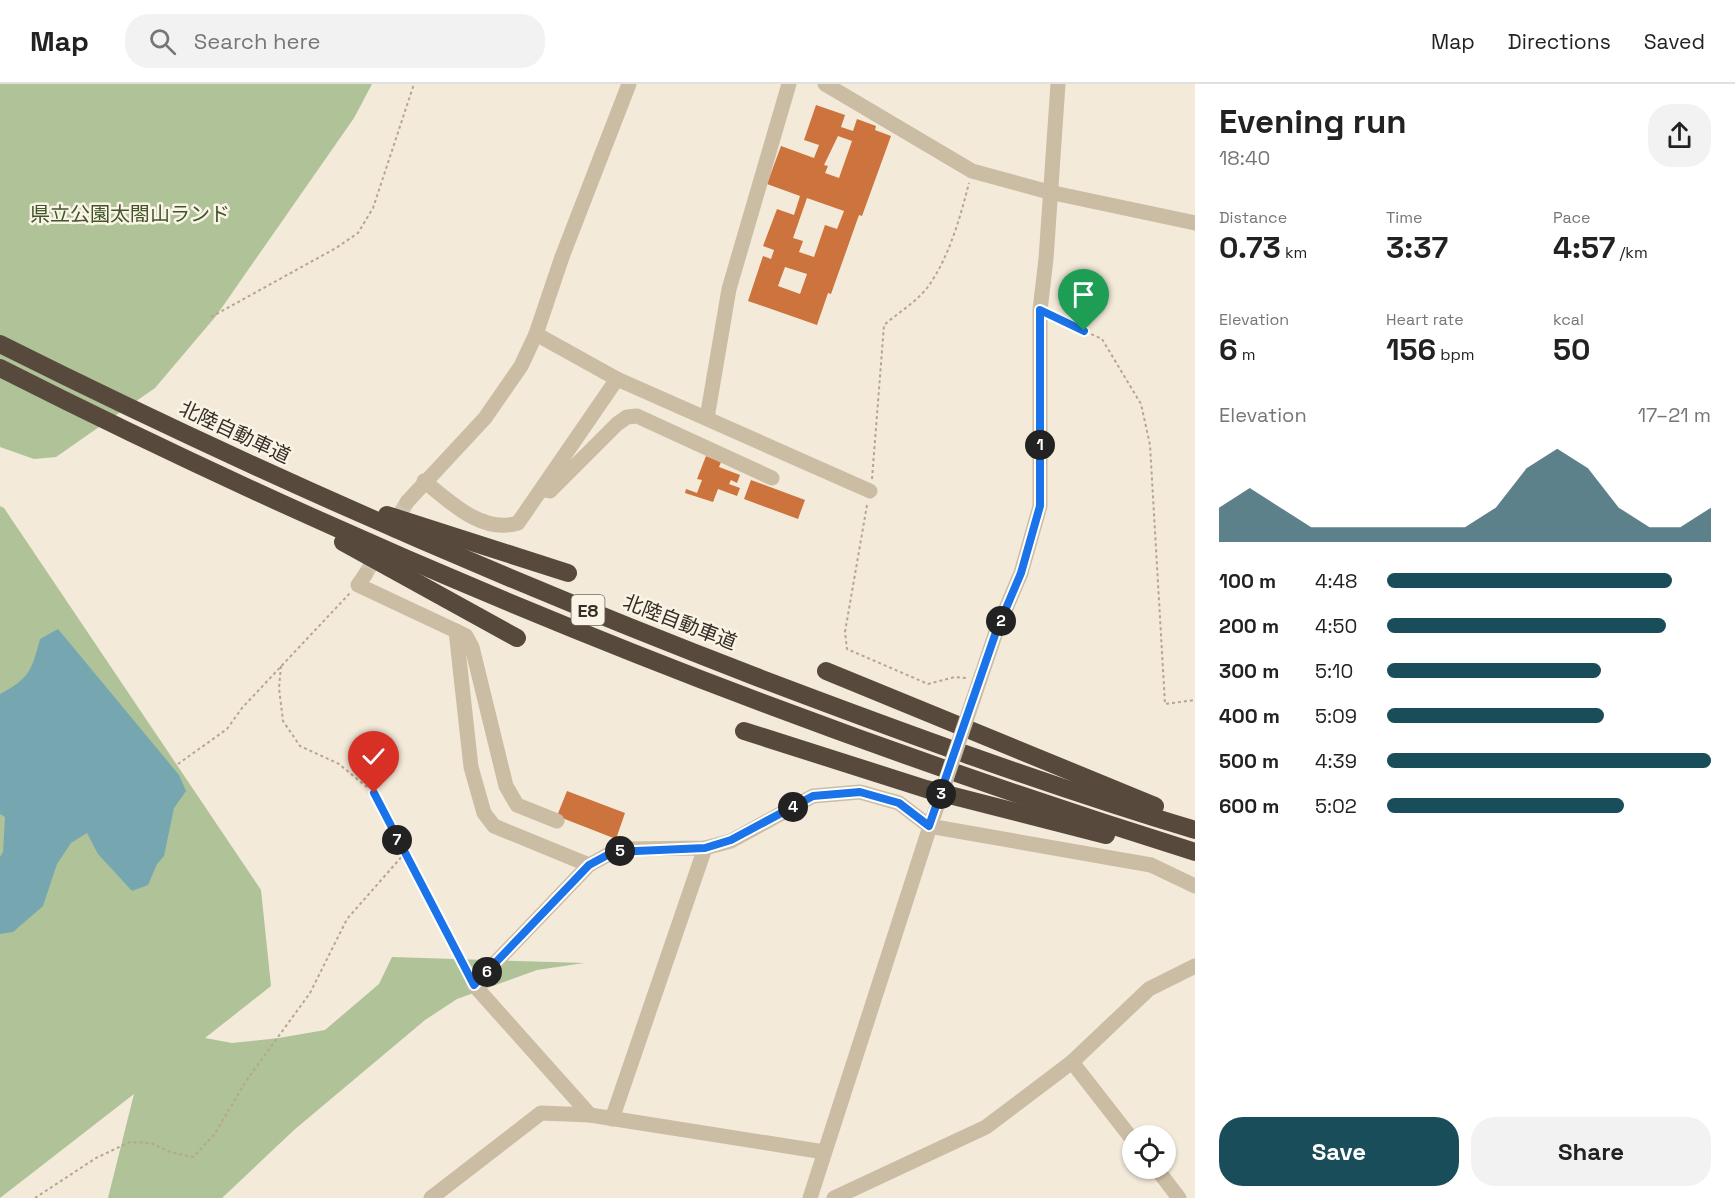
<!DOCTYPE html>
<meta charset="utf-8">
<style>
body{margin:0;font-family:"Space Grotesk","Noto Sans JP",sans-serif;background:#f2f2f2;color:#222;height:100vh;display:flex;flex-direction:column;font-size:22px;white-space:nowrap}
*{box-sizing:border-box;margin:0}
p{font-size:20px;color:#767676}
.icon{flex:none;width:33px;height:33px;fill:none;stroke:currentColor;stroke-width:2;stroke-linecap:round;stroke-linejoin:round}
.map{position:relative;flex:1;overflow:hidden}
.panel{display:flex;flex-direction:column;background:#fff;width:540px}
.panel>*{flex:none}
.fabs{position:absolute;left:1122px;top:1041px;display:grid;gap:12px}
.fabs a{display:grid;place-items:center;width:54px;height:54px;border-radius:50%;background:#fff;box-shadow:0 2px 4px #0004;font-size:30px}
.pin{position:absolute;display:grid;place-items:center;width:51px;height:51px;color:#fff;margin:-62px -26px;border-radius:50% 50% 50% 0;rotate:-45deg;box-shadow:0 0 6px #0007}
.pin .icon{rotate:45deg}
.km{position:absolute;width:30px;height:30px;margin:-15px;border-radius:50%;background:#222;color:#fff;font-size:16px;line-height:30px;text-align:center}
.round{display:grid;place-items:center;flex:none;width:63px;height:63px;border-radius:24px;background:#f2f2f2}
.overview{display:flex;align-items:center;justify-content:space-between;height:102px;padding:0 24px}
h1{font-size:33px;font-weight:700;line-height:45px}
.metrics{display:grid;grid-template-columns:repeat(3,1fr);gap:9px;height:102px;padding:6px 24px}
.metrics div{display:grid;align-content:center}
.metrics b{font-size:30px;font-weight:700}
.metrics small{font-size:16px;font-weight:400}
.metrics p{font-size:16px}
.chart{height:168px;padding:12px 24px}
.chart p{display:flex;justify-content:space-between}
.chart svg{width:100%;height:108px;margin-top:6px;fill:#1a4d5a;opacity:.7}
.action{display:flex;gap:12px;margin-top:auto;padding:12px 24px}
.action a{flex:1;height:69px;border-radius:24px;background:#1a4d5a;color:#fff;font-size:24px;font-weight:700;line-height:69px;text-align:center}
.action a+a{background:#f2f2f2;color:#222}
ul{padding:0 24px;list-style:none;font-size:20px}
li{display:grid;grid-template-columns:96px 72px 1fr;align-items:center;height:45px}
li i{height:15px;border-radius:8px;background:#1a4d5a}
header{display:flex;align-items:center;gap:36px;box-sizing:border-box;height:84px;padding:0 30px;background:#fff;border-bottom:2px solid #e0e0e0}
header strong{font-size:28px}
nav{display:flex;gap:33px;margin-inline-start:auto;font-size:21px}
.search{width:420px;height:54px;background:#f2f2f2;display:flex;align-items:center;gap:15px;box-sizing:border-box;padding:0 21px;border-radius:24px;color:#767676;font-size:22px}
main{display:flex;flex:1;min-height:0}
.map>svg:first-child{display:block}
.green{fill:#afc298}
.water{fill:#76a7b1}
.building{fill:#cd733d;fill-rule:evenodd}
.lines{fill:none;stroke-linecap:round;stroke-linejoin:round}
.minor-tunnel{stroke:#cdc4b5;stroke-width:15;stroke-dasharray:15 8;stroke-linecap:butt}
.path{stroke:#b7a68e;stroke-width:2;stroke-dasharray:3 3;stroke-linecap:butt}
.minor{stroke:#cbbca4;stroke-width:15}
.highway{stroke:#58493d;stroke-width:18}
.minor-bridge{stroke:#cbbca4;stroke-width:15}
.route-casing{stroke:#fff;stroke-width:12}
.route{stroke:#1a73e8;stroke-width:8}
.labels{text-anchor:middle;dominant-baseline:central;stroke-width:5;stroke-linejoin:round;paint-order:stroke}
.shield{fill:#faf4e6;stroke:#716960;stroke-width:1.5}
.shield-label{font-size:18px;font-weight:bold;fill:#362e26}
.park-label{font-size:20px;fill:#3f5629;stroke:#faf4e6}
.street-label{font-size:20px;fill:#362e26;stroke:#faf4e6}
</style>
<header>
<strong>Map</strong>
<div class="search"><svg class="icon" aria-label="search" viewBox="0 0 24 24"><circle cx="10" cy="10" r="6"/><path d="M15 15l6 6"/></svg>Search here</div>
<nav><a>Map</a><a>Directions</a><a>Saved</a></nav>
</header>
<main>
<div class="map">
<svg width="1195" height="1114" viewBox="0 0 1195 1114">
<rect width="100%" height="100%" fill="#f3ead9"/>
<g class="green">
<path d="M0,0H372L354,34L216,232L155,304L56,373L34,375L0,363Z"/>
<path d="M0,422L4,424L261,806L271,902L205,954L232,959L279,954L325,946L379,900L392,873L584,879L537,886L457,915L425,936L294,1046L222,1114H108L134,1010L0,1114Z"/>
</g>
<path class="water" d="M58,545L179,691L186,707L174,724L164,772L157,780L148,801L132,807L98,770L87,749L71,759L57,780L43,822L13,848L0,850V773L3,768L5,733L0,730V610C29,595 32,586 40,555Z"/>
<g class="building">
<path d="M816,21L845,31L841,43L853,47L857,35L876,42L875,46L891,52L862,132L859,131L831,210L828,209L817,241L748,217L763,172L771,175L774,166L763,162L777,125L794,131L800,112L767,100L781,62L814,74L819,61L804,56ZM838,52L852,57L839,94L825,89L828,82L824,81ZM807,114L844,127L837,145L825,141L814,173L799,168L803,157L793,154ZM785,183L807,190L800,210L778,202Z"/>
<path d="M706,372L721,378L719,383L740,391L737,399L731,396L729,400L740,404L737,412L718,405L713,418L685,409L686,405L697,409L702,396L697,395Z"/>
<path d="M751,396L805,416L798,435L744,415Z"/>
<path d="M567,707L625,729L616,755L557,732Z"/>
</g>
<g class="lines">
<path class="minor-tunnel" d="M365,491L407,418"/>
<g class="path">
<path d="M211,233L336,164L358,149L373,124L414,0"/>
<path d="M1053,233L1102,255L1141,320L1150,361L1165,620L1195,616"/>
<path d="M872,395L884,241C898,229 916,218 927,204C949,174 960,134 969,99"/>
<path d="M867,421L845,548L847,565L928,600L955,593L966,594"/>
<path d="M281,582L279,604L283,637L300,662L339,680L374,709L467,888"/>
<path d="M178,680L227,645L242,624L350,509"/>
<path d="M35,1114L96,1074L130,1058L151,1059L170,1068L193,1073L214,1051L246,997L310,909L347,835L404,770"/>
</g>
<g class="minor">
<path d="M825,0L972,87L1049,108L1195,139"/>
<path d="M536,250L617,295L870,407"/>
<path d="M707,334L729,205L789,0"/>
<path d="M424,397C450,418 482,450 518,439L617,295"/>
<path d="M545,406L550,407L617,340L627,333L637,332L772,394"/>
<path d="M407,418L485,334L521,282L536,250L562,173L629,0"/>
<path d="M365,491L358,501L456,547L471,683L484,729L494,742L589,781"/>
<path d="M456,547L466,552L472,563L506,702L517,721L557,737"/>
<path d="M973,616L996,548L1021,489L1040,422V226L1046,175L1058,0"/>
<path d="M1072,978L1132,1055"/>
<path d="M590,1031L474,901L589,781L613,768L627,765L705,764L731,757L813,712L860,708L899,719L929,742L1151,781L1195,802"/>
<path d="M612,1035L705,764"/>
<path d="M1156,1084L1179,1114"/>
<path d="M431,1114L541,1029L590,1031L824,1068"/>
<path d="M810,1114L933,733"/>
<path d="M834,1114L986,1043L1072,978L1149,905L1195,882"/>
</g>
<g class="highway">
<path d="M0,260C246,383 497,493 754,592C899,647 1046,701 1195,746"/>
<path d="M0,284C383,478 785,639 1195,768"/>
<path d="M387,431L568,489"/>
<path d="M343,458L517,554"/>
<path d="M826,587L1155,722"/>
<path d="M744,647L926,705L1106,751"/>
</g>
<path class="minor-bridge" d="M934,731L973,616"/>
</g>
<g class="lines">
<defs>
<path id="route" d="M374,709L474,901L589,781L613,768L705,764L731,756L813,712L860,708L899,719L929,742L996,548L1021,489L1040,422V226L1084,247"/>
</defs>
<use href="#route" class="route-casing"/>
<use href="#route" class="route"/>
</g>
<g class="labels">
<rect class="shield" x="571.5" y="511" width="33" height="30" rx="4.5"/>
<g class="shield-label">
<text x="588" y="526">E8</text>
</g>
<g class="park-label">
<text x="130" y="130">県立公園太閤山ランド</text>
</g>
<g class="street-label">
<text transform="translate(235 348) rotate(25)">北陸自動車道</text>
<text transform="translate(680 538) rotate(21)">北陸自動車道</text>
</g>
</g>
</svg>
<div class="fabs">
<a><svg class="icon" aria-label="locate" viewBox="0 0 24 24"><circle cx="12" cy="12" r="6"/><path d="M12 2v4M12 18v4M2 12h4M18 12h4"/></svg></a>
</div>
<div class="pin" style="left:1084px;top:247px;background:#1e9e55"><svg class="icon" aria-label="arrive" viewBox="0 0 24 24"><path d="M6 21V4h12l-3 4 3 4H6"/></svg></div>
<div class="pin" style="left:374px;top:709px;background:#d93025"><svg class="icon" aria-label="check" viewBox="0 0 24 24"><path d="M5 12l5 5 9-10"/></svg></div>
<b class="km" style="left:1040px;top:361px">1</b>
<b class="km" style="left:1001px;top:537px">2</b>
<b class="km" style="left:941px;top:710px">3</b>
<b class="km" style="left:793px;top:723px">4</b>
<b class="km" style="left:620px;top:767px">5</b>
<b class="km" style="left:487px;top:888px">6</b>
<b class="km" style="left:397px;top:756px">7</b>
</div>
<section class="panel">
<div class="overview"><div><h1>Evening run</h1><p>18:40</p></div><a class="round"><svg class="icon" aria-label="share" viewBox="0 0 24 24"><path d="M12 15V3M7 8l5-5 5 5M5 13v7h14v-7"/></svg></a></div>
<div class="metrics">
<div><p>Distance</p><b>0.73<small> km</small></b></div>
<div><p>Time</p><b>3:37</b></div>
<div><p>Pace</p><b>4:57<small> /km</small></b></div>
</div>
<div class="metrics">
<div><p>Elevation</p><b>6<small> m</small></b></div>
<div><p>Heart rate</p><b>156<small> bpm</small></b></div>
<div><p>kcal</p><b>50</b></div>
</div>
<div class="chart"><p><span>Elevation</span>17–21 m</p>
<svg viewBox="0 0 160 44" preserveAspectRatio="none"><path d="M0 44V30L10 22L20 30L30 38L40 38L50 38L60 38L70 38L80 38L90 30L100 14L110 6L120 14L130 30L140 38L150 38L160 30V44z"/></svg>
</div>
<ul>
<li><b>100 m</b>4:48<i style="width:88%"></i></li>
<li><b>200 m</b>4:50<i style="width:86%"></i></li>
<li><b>300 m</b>5:10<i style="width:66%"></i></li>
<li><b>400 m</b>5:09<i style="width:67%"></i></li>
<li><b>500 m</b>4:39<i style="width:100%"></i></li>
<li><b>600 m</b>5:02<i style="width:73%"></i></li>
</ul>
<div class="action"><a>Save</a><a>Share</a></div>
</section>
</main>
